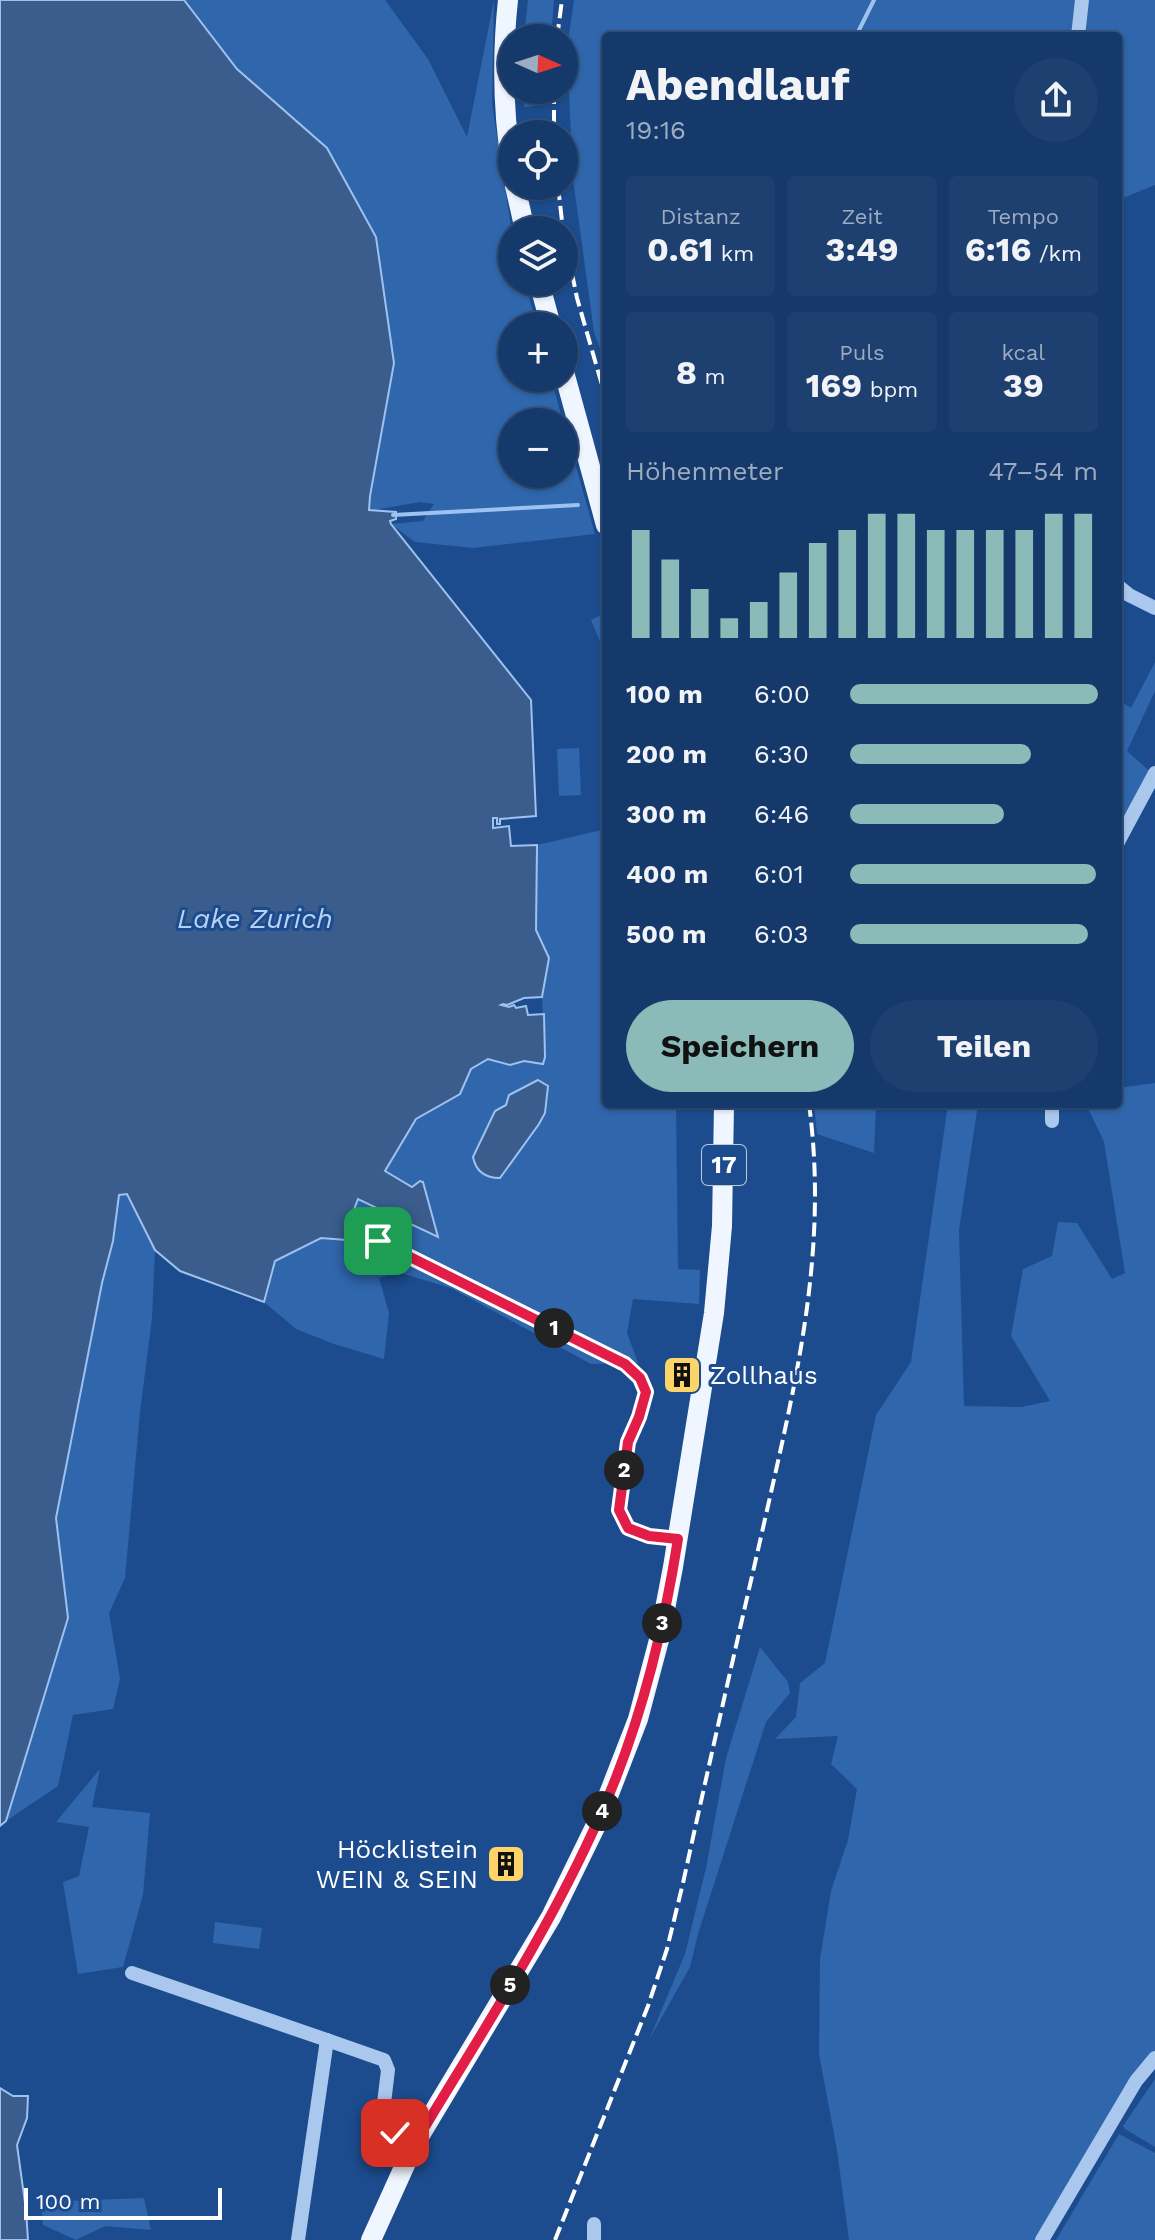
<!DOCTYPE html>
<html lang="de">
<meta charset="utf-8">
<style>
body{margin:0;font-family:"Work Sans",sans-serif;background:#1e4070;color:#f1f3f6;height:100vh;display:flex;flex-direction:column;font-size:30px;white-space:nowrap}
*{box-sizing:border-box;margin:0}
p{font-size:26px;color:#9dacc1}
.icon{flex:none;width:44px;height:44px;fill:none;stroke:currentColor;stroke-width:2;stroke-linecap:round;stroke-linejoin:round}
.map{position:relative;flex:1;overflow:hidden}
.panel{position:absolute;left:602px;top:32px;width:520px;height:1076px;display:flex;flex-direction:column;background:#15396a;border-radius:8px;box-shadow:0 2px 6px #0004,0 0 0 2px #34537e}
.panel>*{flex:none}
.needle{width:52px;rotate:93deg}
.controls{position:absolute;left:498px;top:24px;display:grid;gap:16px}
.controls a{display:grid;place-items:center;width:80px;height:80px;border-radius:50%;background:#15396a;box-shadow:0 2px 6px #0004,0 0 0 2px #34537e;font-size:40px}
.scale{position:absolute;left:24px;bottom:20px;width:198px;box-sizing:border-box;padding-left:8px;border:4px solid #fff;border-top:0;font-size:22px;line-height:28px;white-space:nowrap;color:#fff;-webkit-text-stroke:6px #1c4c8e;paint-order:stroke}
.pin{position:absolute;display:grid;place-items:center;width:68px;height:68px;color:#fff;margin:-34px;border-radius:16px;box-shadow:0 4px 12px #0006}
.km{position:absolute;width:40px;height:40px;margin:-20px;border-radius:50%;background:#222;color:#fff;font-size:22px;line-height:40px;text-align:center}
.round{display:grid;place-items:center;flex:none;width:84px;height:84px;border-radius:42px;background:#1e4070}
.overview{display:flex;align-items:center;justify-content:space-between;height:136px;padding:0 24px}
h1{font-size:44px;font-weight:700;line-height:60px}
.metrics{display:grid;grid-template-columns:repeat(3,1fr);gap:12px;height:136px;padding:8px 24px}
.metrics div{display:grid;align-content:center;border-radius:8px;background:#1e4070;text-align:center}
.metrics b{font-size:34px;font-weight:700}
.metrics small{font-size:22px;font-weight:400}
.metrics p{font-size:22px}
.chart{height:224px;padding:16px 24px}
.chart p{display:flex;justify-content:space-between}
.chart svg{width:100%;height:144px;margin-top:8px;stroke:#8bbbb9;stroke-width:6}
.cta{display:flex;gap:16px;margin-top:auto;padding:16px 24px}
.cta a{flex:1;height:92px;border-radius:48px;background:#8bbbb9;color:#111;font-size:32px;font-weight:700;line-height:92px;text-align:center}
.cta a+a{background:#1e4070;color:#f1f3f6}
ul{padding:0 24px;list-style:none;font-size:26px}
li{display:grid;grid-template-columns:128px 96px 1fr;align-items:center;height:60px}
li i{height:20px;border-radius:10px;background:#8bbbb9}
.map>svg:first-child{display:block}
.green{fill:#2f66ac}
.water{fill:#3a5d8d;stroke:#9dc2ef;stroke-width:2}
.lines{fill:none;stroke-linecap:round;stroke-linejoin:round}
.stream{stroke:#9dc2ef;stroke-width:4}
.minor{stroke:#aac7ed;stroke-width:14}
.major{stroke:#f0f6ff;stroke-width:20}
.rail{stroke:#fff;stroke-width:4;stroke-dasharray:14 6;stroke-linecap:butt}
.route-casing{stroke:#fff;stroke-width:16}
.route{stroke:#e11d48;stroke-width:10}
.labels{text-anchor:middle;dominant-baseline:central;stroke-width:6;stroke-linejoin:round;paint-order:stroke}
.shield{fill:#1c4c8e;stroke:#bbc9dd;stroke-width:2}
.shield-label{font-size:24px;font-weight:bold;fill:#fff}
.poi-label{font-size:26px;fill:#fff;stroke:#1c4c8e;text-anchor:start}
.water-label{font-size:28px;font-style:italic;fill:#b6d1f4;stroke:#1c4c8e}
</style>
<div class="map">
<svg width="1155" height="2240" viewBox="0 0 1155 2240">
<rect width="100%" height="100%" fill="#1c4c8e"/>
<g class="green">
<path d="M173,0H385L428,59L467,137L494,0L492,104L512,233V282H525L537,326H512V378H551L563,422H512V474H564V424L595,534L473,548L415,542L391,524L423,521L434,504L420,502L369,511Z"/>
<path d="M528,0H554L551,38H524Z"/>
<path d="M574,0H1155V185L1118,200V36H606V366L594,332L573,179L567,49Z"/>
<path d="M524,90H547L546,105L524,107Z"/>
<path d="M606,612V656L591,620Z"/>
<path d="M1155,662V691L1127,751L1155,776V784L1118,858V903V700L1131,708Z"/>
<path d="M579,748L581,795L559,796L557,749Z"/>
<path d="M606,829V1104H676L678,1269L700,1270L699,1304L633,1299L627,1333L638,1363L591,1364L451,1288L397,1272L379,1278L389,1313L384,1359L334,1344L296,1329L264,1302L275,1261L321,1238L350,1220L358,1199L438,1237L422,1182L412,1187L385,1171L416,1119L460,1094L471,1069L488,1059L510,1065L524,1061L543,1063L545,1057L542,997L549,958L536,930L537,845Z"/>
<path d="M1155,1083V2051L1146,2062L1036,2240H849L837,2150L819,2054L820,1959L831,1891L848,1840L857,1789L831,1764L838,1736L775,1739L796,1717L800,1683L825,1663L876,1415L911,1362L948,1104H978L959,1230L964,1406L1021,1407L1050,1401L1011,1336L1023,1269L1052,1256L1058,1222L1077,1223L1112,1279L1125,1273L1104,1142L1086,1104H1118V1088Z"/>
<path d="M814,1104H876L874,1153L817,1134Z"/>
<path d="M127,1194L155,1250L152,1318L140,1412L125,1578L109,1613L120,1679L113,1709L73,1715L58,1786L6,1821L68,1618L56,1518L102,1283L113,1241L119,1195Z"/>
<path d="M760,1647L788,1682L790,1693L766,1722L698,1934L690,1967L649,2040L685,1954L706,1868L726,1758Z"/>
<path d="M100,1769L92,1807L150,1813L143,1895L123,1967L78,1974L63,1882L79,1876L89,1827L56,1822Z"/>
<path d="M215,1922L262,1928L259,1949L213,1943Z"/>
<path d="M1155,2079V2147L1125,2129L1123,2126Z"/>
<path d="M1119,2134L1155,2153V2240H1056Z"/>
<path d="M144,2198L151,2230L105,2226L76,2240L43,2225L41,2202Z"/>
</g>
<g class="water">
<path d="M0,0H184L237,69L327,148L376,237L394,363L370,496L369,510L396,512V519L390,521L391,524L531,700L536,816L500,819V824H497V818H493V828L509,826L511,846L537,845L536,930L549,958L542,997L524,998L507,1005L503,1004L501,1005L509,1007L514,1005L516,1008L526,1006L528,1015L544,1014L545,1057L543,1064L524,1061L510,1065L488,1059L471,1069L460,1094L416,1119L385,1171L412,1187L420,1181L423,1182L438,1237L358,1199L350,1220L365,1230L359,1241L321,1238L275,1261L264,1302L180,1271L155,1250L127,1194L119,1195L113,1241L102,1283L56,1518L68,1618L6,1821L0,1826Z"/>
<path d="M538,1080L548,1086L545,1113L539,1124L500,1178C485,1178 476,1172 473,1157L495,1111L506,1105L509,1095Z"/>
<path d="M0,2088L13,2096H28L27,2118L17,2145L26,2210L28,2240H0Z"/>
</g>
<g class="lines">
<g class="stream">
<path d="M856,36L874,0"/>
<path d="M393,515L578,505"/>
</g>
<g class="minor">
<path d="M1078,36L1082,0"/>
<path d="M1118,586L1129,595L1155,608"/>
<path d="M1118,842L1155,773"/>
<path d="M1052,1121V1104"/>
<path d="M378,1241L625,1364L640,1378L646,1392L639,1417L628,1442L619,1510L628,1528L649,1536L678,1539"/>
<path d="M132,1973L327,2040"/>
<path d="M594,2224V2240"/>
<path d="M298,2240L327,2040L384,2060L388,2070L382,2120L395,2133L414,2145"/>
<path d="M1042,2240L1136,2081L1155,2058"/>
</g>
<g class="major">
<path d="M508,0C502,56 503,113 512,168"/>
<path d="M515,186L525,230"/>
<path d="M539,282L551,326"/>
<path d="M564,372L606,525"/>
<path d="M371,2240L414,2145L551,1917L600,1817L638,1719L659,1640L673,1567L714,1313L722,1226L724,1104"/>
</g>
<g class="rail">
<path d="M557,38L562,0"/>
<path d="M554,90V134"/>
<path d="M558,186L563,230"/>
<path d="M564,234L577,298L606,399"/>
<path d="M555,2240L648,2006L667,1949L683,1883C709,1764 736,1646 763,1528C795,1385 829,1253 809,1104"/>
</g>
</g>
<g class="lines">
<defs>
<path id="route" d="M378,1241L625,1364L640,1378L646,1392L639,1417L628,1442L619,1510L628,1528L649,1536L678,1539C663,1634 639,1730 599,1818C548,1933 478,2038 414,2145L395,2133"/>
</defs>
<use href="#route" class="route-casing"/>
<use href="#route" class="route"/>
</g>
<defs>
<symbol id="building-square" viewBox="-11 -11 22 22"><rect x="-9" y="-9" width="18" height="18" rx="4" fill="#fdd468" stroke="#1c4c8e"/><path d="M-4-6H4V6H1V3H-1V6H-4ZM-2.5-4.3h1.7v1.8h-1.7ZM.8-4.3h1.7v1.8H.8ZM-2.5-1h1.7V.8h-1.7ZM.8-1h1.7V.8H.8Z" fill="#111"/></symbol>
</defs>
<g fill-rule="evenodd">
<use href="#building-square" x="660" y="1353" width="44" height="44"/>
<use href="#building-square" x="484" y="1842" width="44" height="44"/>
</g>
<g class="labels">
<rect class="shield" x="702" y="1145" width="44" height="40" rx="6"/>
<g class="shield-label">
<text x="724" y="1165">17</text>
</g>
<g class="poi-label">
<text x="710" y="1375">Zollhaus</text>
<text x="478" y="1849" text-anchor="end">Höcklistein<tspan x="478" dy="30">WEIN &amp; SEIN</tspan></text>
</g>
<g class="water-label">
<text x="255" y="918">Lake Zurich</text>
</g>
</g>
</svg>
<div class="controls">
<a><svg class="needle" viewBox="-14 -14 28 28"><path d="M0-13l5 13h-10z" fill="#e53935"/><path d="M0 13l5-13h-10z" fill="#9dacc1"/></svg></a>
<a><svg class="icon" aria-label="locate" viewBox="0 0 24 24"><circle cx="12" cy="12" r="6"/><path d="M12 2v4M12 18v4M2 12h4M18 12h4"/></svg></a>
<a><svg class="icon" aria-label="layers" viewBox="0 0 24 24"><path d="M12 4l9 5-9 5-9-5zM3 14l9 5 9-5"/></svg></a>
<a>+</a>
<a>−</a>
</div>
<div class="scale">100 m</div>
<div class="pin" style="left:378px;top:1241px;background:#1e9e55"><svg class="icon" aria-label="arrive" viewBox="0 0 24 24"><path d="M6 21V4h12l-3 4 3 4H6"/></svg></div>
<div class="pin" style="left:395px;top:2133px;background:#d93025"><svg class="icon" aria-label="check" viewBox="0 0 24 24"><path d="M5 12l5 5 9-10"/></svg></div>
<b class="km" style="left:554px;top:1328px">1</b>
<b class="km" style="left:624px;top:1470px">2</b>
<b class="km" style="left:662px;top:1623px">3</b>
<b class="km" style="left:602px;top:1811px">4</b>
<b class="km" style="left:510px;top:1985px">5</b>
<section class="panel">
<div class="overview"><div><h1>Abendlauf</h1><p>19:16</p></div><a class="round"><svg class="icon" aria-label="share" viewBox="0 0 24 24"><path d="M12 15V3M7 8l5-5 5 5M5 13v7h14v-7"/></svg></a></div>
<div class="metrics">
<div><p>Distanz</p><b>0.61<small> km</small></b></div>
<div><p>Zeit</p><b>3:49</b></div>
<div><p>Tempo</p><b>6:16<small> /km</small></b></div>
</div>
<div class="metrics">
<div><b>8<small> m</small></b></div>
<div><p>Puls</p><b>169<small> bpm</small></b></div>
<div><p>kcal</p><b>39</b></div>
</div>
<div class="chart"><p><span>Höhenmeter</span>47–54 m</p>
<svg viewBox="0 0 160 44" preserveAspectRatio="none"><path d="M5 44V11M15 44V20M25 44V29M35 44V38M45 44V33M55 44V24M65 44V15M75 44V11M85 44V6M95 44V6M105 44V11M115 44V11M125 44V11M135 44V11M145 44V6M155 44V6"/></svg>
</div>
<ul>
<li><b>100 m</b>6:00<i style="width:100%"></i></li>
<li><b>200 m</b>6:30<i style="width:73%"></i></li>
<li><b>300 m</b>6:46<i style="width:62%"></i></li>
<li><b>400 m</b>6:01<i style="width:99%"></i></li>
<li><b>500 m</b>6:03<i style="width:96%"></i></li>
</ul>
<div class="cta"><a>Speichern</a><a>Teilen</a></div>
</section>
</div>
